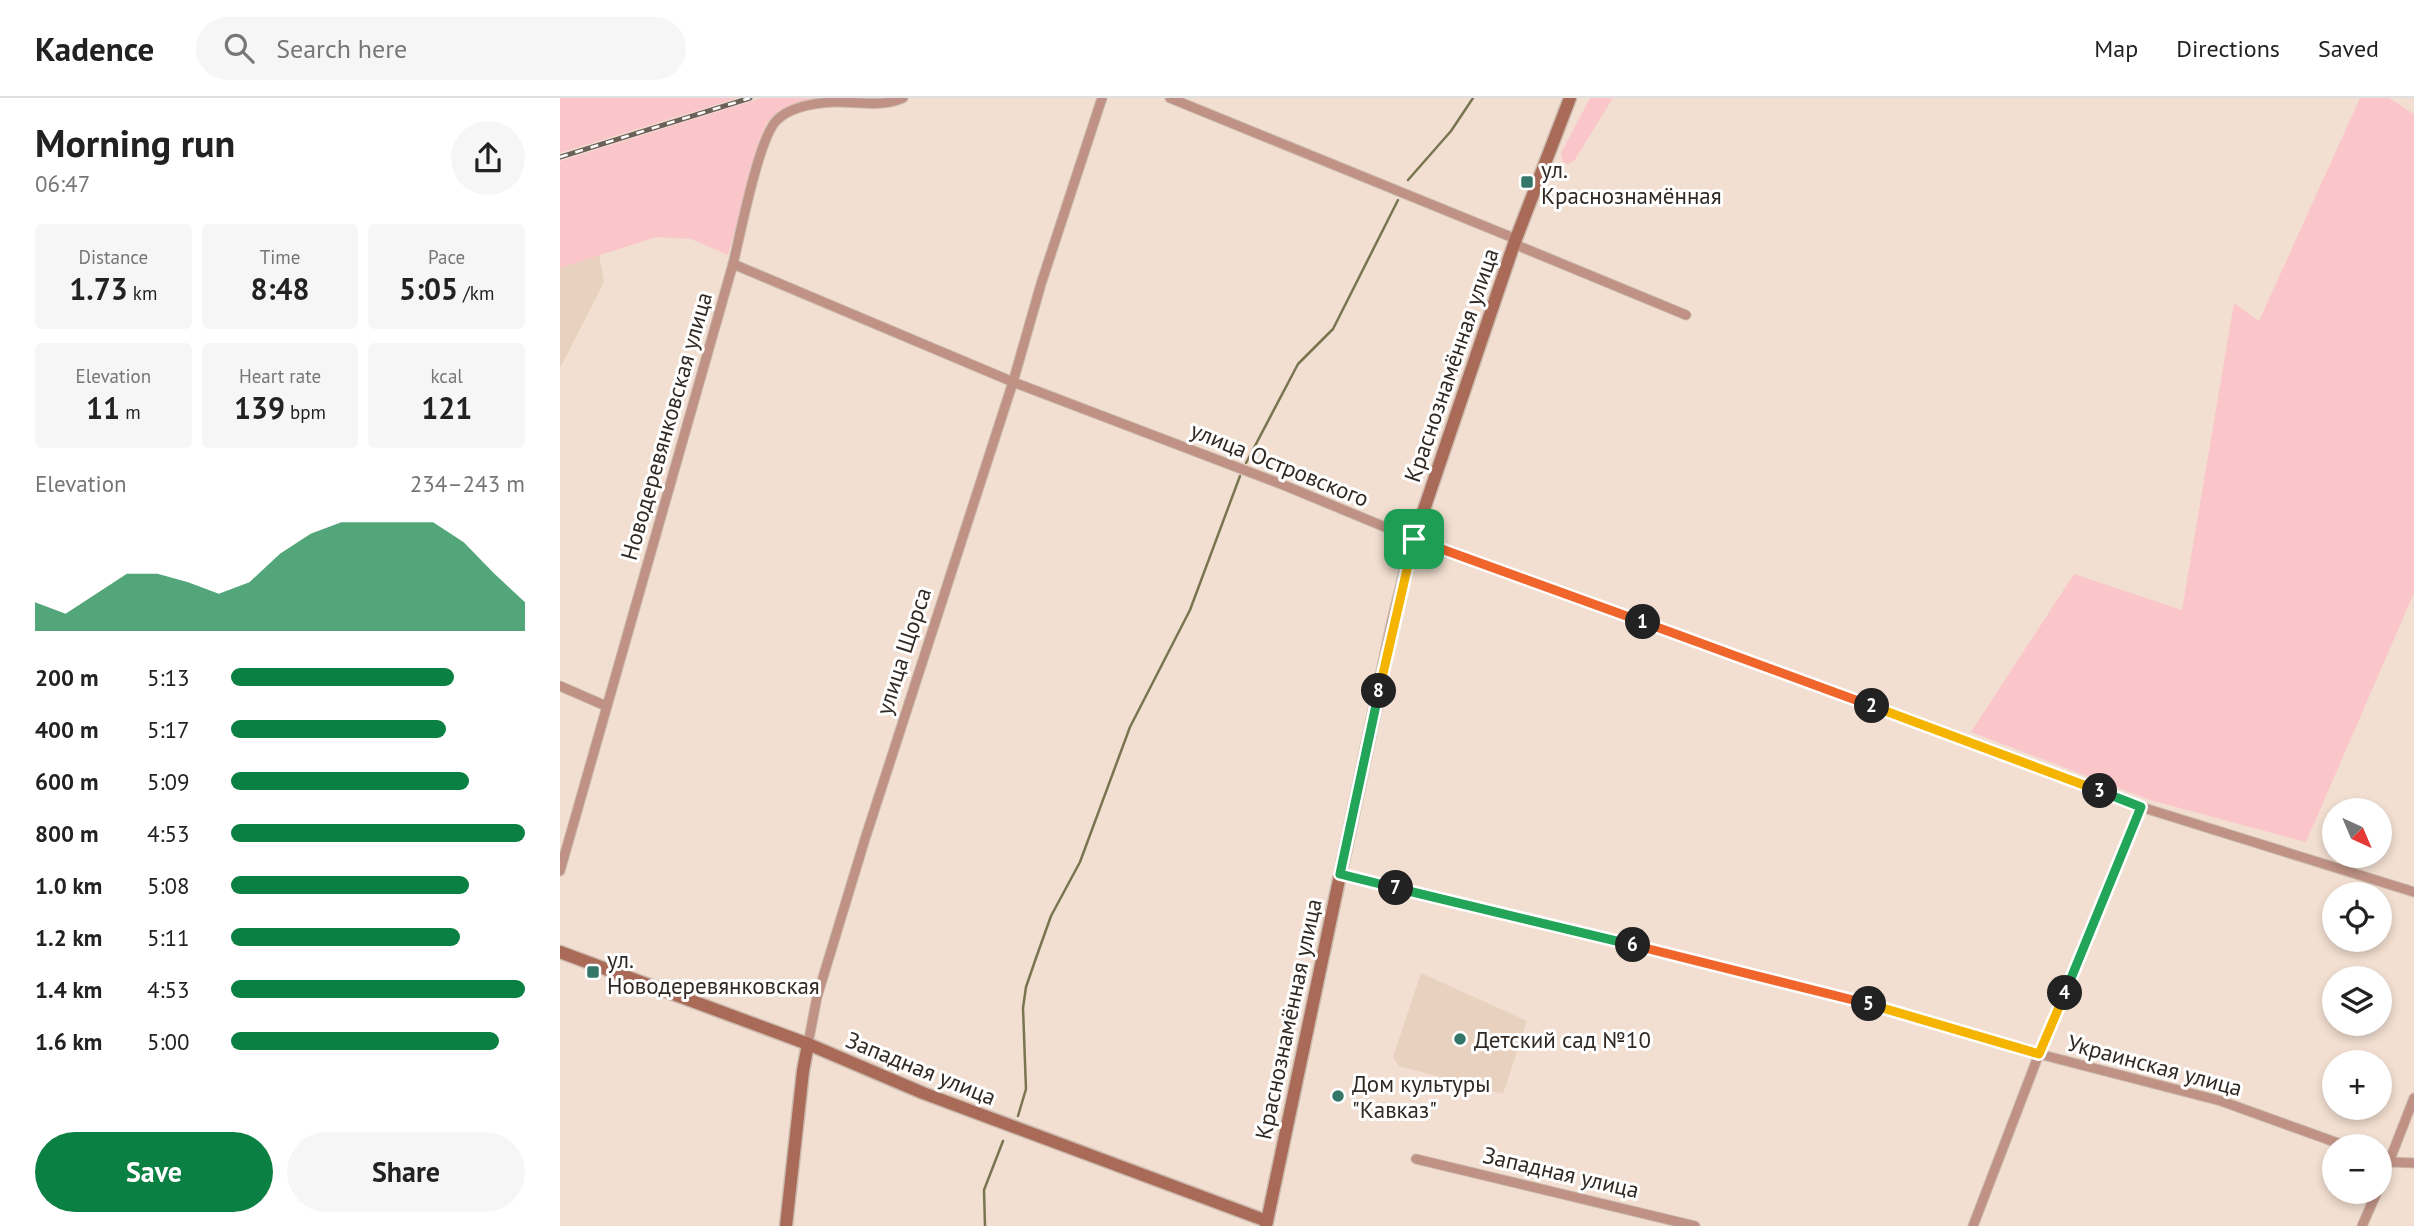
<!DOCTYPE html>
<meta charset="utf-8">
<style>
body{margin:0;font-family:"PT Sans",sans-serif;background:#f6f6f6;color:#222;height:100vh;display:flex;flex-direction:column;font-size:26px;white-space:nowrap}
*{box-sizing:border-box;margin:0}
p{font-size:23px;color:#767676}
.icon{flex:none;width:38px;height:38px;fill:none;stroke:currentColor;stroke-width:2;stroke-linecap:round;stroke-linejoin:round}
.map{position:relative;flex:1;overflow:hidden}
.panel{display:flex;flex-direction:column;background:#fff;width:560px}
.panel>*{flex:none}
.needle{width:46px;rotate:136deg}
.tools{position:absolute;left:1762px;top:700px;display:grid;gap:14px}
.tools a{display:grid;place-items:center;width:70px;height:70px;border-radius:50%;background:#fff;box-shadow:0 4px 10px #0003;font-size:35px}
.pin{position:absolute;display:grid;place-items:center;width:60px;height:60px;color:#fff;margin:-30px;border-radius:14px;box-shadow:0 4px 10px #0006}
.km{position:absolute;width:35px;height:35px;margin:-18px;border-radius:50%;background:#222;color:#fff;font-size:19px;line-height:35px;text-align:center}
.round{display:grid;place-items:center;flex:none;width:74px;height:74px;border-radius:37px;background:#f6f6f6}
.overview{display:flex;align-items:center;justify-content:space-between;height:119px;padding:0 35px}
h1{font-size:38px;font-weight:600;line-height:52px}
.metrics{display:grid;grid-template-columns:repeat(3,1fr);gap:10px;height:119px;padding:7px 35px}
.metrics div{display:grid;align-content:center;border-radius:7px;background:#f6f6f6;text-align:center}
.metrics b{font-size:30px;font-weight:600}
.metrics small{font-size:19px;font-weight:400}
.metrics p{font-size:19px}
.chart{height:196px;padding:14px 35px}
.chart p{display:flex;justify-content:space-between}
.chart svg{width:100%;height:126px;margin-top:7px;fill:#0b8043;opacity:.7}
.primary-button{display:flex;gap:14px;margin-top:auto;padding:14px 35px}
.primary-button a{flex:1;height:80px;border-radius:42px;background:#0b8043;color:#fff;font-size:28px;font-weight:600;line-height:80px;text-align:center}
.primary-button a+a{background:#f6f6f6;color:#222}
ul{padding:0 35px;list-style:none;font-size:23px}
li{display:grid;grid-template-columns:112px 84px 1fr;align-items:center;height:52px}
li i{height:18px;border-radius:9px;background:#0b8043}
header{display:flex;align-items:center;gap:42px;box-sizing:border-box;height:98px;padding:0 35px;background:#fff;border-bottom:2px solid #e0e0e0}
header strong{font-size:33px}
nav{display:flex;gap:38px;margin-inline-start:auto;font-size:24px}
.search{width:490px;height:63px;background:#f6f6f6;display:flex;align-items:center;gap:18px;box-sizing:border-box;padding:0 24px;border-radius:38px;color:#767676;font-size:26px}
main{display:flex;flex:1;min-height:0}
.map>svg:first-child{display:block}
.built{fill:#e9d1bf}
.green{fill:#fbc6ca}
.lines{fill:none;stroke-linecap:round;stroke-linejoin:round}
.stream{stroke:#797551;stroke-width:2.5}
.minor-casing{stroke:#cbbbae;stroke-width:11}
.secondary-casing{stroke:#cbbbae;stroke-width:15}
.minor{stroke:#bf9285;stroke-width:9}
.secondary{stroke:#aa6a58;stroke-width:12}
.rail-casing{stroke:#6c6159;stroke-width:5}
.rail{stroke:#fff;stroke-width:2.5;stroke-dasharray:8;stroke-linecap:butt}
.split-1-casing{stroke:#fff;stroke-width:14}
.split-2-casing{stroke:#fff;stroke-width:14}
.split-3-casing{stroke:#fff;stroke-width:14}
.split-4-casing{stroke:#fff;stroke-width:14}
.split-5-casing{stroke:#fff;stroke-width:14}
.split-6-casing{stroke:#fff;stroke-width:14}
.split-7-casing{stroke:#fff;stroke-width:14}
.split-8-casing{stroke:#fff;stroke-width:14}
.split-9-casing{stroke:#fff;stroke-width:14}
.split-1{stroke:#f0652b;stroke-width:9}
.split-2{stroke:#f0652b;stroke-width:9}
.split-3{stroke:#f5b400;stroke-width:9}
.split-4{stroke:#22a559;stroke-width:9}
.split-5{stroke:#f5b400;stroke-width:9}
.split-6{stroke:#f0652b;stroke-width:9}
.split-7{stroke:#22a559;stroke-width:9}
.split-8{stroke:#22a559;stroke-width:9}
.split-9{stroke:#f5b400;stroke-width:9}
.poi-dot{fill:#347768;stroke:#fff;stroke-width:2.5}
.labels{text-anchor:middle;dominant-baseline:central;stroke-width:6;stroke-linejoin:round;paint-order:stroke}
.poi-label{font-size:23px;fill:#302924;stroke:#fff;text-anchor:start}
.street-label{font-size:23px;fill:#302924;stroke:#fff}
</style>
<header>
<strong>Kadence</strong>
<div class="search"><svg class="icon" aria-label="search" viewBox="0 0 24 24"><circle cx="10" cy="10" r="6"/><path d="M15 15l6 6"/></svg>Search here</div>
<nav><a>Map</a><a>Directions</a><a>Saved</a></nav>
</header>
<main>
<section class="panel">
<div class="overview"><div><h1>Morning run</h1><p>06:47</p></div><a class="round"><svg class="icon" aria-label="share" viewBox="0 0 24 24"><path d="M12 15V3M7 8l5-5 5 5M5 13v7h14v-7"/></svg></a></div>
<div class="metrics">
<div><p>Distance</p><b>1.73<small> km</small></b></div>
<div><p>Time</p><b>8:48</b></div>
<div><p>Pace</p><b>5:05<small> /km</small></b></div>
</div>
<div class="metrics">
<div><p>Elevation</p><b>11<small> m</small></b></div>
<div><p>Heart rate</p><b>139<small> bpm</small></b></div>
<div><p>kcal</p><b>121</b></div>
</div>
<div class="chart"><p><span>Elevation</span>234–243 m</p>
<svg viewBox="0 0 160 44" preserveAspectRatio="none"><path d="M0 44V34L10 38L20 31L30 24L40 24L50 27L60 31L70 27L80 17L90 10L100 6L110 6L120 6L130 6L140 13L150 24L160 34V44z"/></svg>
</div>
<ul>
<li><b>200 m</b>5:13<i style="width:76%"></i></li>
<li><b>400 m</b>5:17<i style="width:73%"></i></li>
<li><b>600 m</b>5:09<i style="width:81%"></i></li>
<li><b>800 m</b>4:53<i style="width:100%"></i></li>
<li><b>1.0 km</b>5:08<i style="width:81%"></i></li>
<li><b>1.2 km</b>5:11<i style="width:78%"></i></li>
<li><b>1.4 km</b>4:53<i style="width:100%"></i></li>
<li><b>1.6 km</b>5:00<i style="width:91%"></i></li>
</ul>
<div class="primary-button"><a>Save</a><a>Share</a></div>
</section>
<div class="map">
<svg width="1854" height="1128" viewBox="0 0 1854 1128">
<rect width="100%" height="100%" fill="#f2dfd1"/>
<g class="built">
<path d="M39,156L44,184L0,270V170Z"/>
<path d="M861,875L967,923L943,996L839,968L833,959Z"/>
</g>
<g class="green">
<path d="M0,0H178L0,55Z"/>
<path d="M201,0H260L219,13L206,26L168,157L131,141L96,139L0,170V63Z"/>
<path d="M1030,0H1053L1014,63L1007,66L1003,64L1001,55Z"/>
<path d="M1800,0H1829L1854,16V495L1746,744L1590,702L1411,634L1514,476L1622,512L1674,205L1699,223Z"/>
</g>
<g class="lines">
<g class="stream">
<path d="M848,82L891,33L913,0"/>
<path d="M686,365L738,266L773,231L838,102"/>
<path d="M458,1018L466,991L463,910L466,889L476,860L491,818L520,764L570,629L630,512L680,378"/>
<path d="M425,1128L424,1092L443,1043"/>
</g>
<defs>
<g id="minor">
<path d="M610,0L956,141"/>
<path d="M954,146L1126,217"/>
<path d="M173,166L453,284L721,386L854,441L1278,595L1581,709L1854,794"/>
<path d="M0,588L46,608"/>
<path d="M0,773L173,166C180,138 199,38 217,22C230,9 256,5 273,4C297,3 321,10 343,0"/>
<path d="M781,776L1306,905L1479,956L1661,1003L1786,1048"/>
<path d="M248,946L257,899L305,741L453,284L481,186L542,0"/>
<path d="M1820,1060L1830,1064L1854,1065"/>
<path d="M856,1061L1135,1128"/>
<path d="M1820,1087L1854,1000"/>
<path d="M1413,1128L1479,956L1581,709"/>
<path d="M1802,1128L1817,1094"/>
</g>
<g id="secondary">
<path d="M0,854L248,946L363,995L707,1123"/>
<path d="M226,1128L243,973L248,946"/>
<path d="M706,1128L833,526L854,441L954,146L1010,0"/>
</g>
</defs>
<use href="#minor" class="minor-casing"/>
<use href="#secondary" class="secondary-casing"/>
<use href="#minor" class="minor"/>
<use href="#secondary" class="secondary"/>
<defs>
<path id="rail" d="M0,59L190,0"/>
</defs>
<use href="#rail" class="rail-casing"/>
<use href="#rail" class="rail"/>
</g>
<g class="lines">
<defs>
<path id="split-1" d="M854,441L1083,524"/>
<path id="split-2" d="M1083,524L1312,608"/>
<path id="split-3" d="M1312,608L1540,693"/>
<path id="split-4" d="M1505,895L1581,709L1540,693"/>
<path id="split-5" d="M1309,906L1479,956L1505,895"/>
<path id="split-6" d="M1073,847L1309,906"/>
<path id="split-7" d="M836,790L1073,847"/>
<path id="split-8" d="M819,593L780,776L836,790"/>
<path id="split-9" d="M819,593L854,441"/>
</defs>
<use href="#split-1" class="split-1-casing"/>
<use href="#split-2" class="split-2-casing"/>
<use href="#split-3" class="split-3-casing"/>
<use href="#split-4" class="split-4-casing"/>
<use href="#split-5" class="split-5-casing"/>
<use href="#split-6" class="split-6-casing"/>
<use href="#split-7" class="split-7-casing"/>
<use href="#split-8" class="split-8-casing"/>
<use href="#split-9" class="split-9-casing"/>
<use href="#split-1" class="split-1"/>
<use href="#split-2" class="split-2"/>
<use href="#split-3" class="split-3"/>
<use href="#split-4" class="split-4"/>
<use href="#split-5" class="split-5"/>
<use href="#split-6" class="split-6"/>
<use href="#split-7" class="split-7"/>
<use href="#split-8" class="split-8"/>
<use href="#split-9" class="split-9"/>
</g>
<g class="poi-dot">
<rect x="960" y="77" width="14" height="14" rx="3.5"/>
<rect x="26" y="867" width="14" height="14" rx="3.5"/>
<circle cx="900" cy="941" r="7"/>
<circle cx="778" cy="998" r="7"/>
</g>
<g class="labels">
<g class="poi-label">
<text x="981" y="71">ул.<tspan x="981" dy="26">Краснознамённая</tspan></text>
<text x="47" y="861">ул.<tspan x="47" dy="26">Новодеревянковская</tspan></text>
<text x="914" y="941">Детский сад №10</text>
<text x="792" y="985">Дом культуры<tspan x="792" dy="26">"Кавказ"</tspan></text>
</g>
<g class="street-label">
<text transform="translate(891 267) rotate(-71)">Краснознамённая улица</text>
<text transform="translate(106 328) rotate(-74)">Новодеревянковская улица</text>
<text transform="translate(720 366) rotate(22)">улица Островского</text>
<text transform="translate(343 553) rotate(-72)">улица Щорса</text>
<text transform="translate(728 921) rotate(-78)">Краснознамённая улица</text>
<text transform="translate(1595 967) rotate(15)">Украинская улица</text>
<text transform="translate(361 970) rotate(22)">Западная улица</text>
<text transform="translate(1001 1074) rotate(13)">Западная улица</text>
</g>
</g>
</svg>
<div class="tools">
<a><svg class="needle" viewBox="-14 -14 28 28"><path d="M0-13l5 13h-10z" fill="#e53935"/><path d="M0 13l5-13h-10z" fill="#767676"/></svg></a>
<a><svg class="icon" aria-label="locate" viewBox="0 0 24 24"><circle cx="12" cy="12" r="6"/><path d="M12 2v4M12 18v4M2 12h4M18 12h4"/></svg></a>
<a><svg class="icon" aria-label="layers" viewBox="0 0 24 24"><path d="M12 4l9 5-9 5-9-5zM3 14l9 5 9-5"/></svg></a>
<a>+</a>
<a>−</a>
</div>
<div class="pin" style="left:854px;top:441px;background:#1e9e55"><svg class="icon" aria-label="arrive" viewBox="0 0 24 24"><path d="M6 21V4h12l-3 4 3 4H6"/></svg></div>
<b class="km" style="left:1083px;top:524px">1</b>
<b class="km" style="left:1312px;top:608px">2</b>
<b class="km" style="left:1540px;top:693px">3</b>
<b class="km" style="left:1505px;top:895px">4</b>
<b class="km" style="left:1309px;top:906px">5</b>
<b class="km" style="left:1073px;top:847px">6</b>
<b class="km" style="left:836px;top:790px">7</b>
<b class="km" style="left:819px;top:593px">8</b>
</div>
</main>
